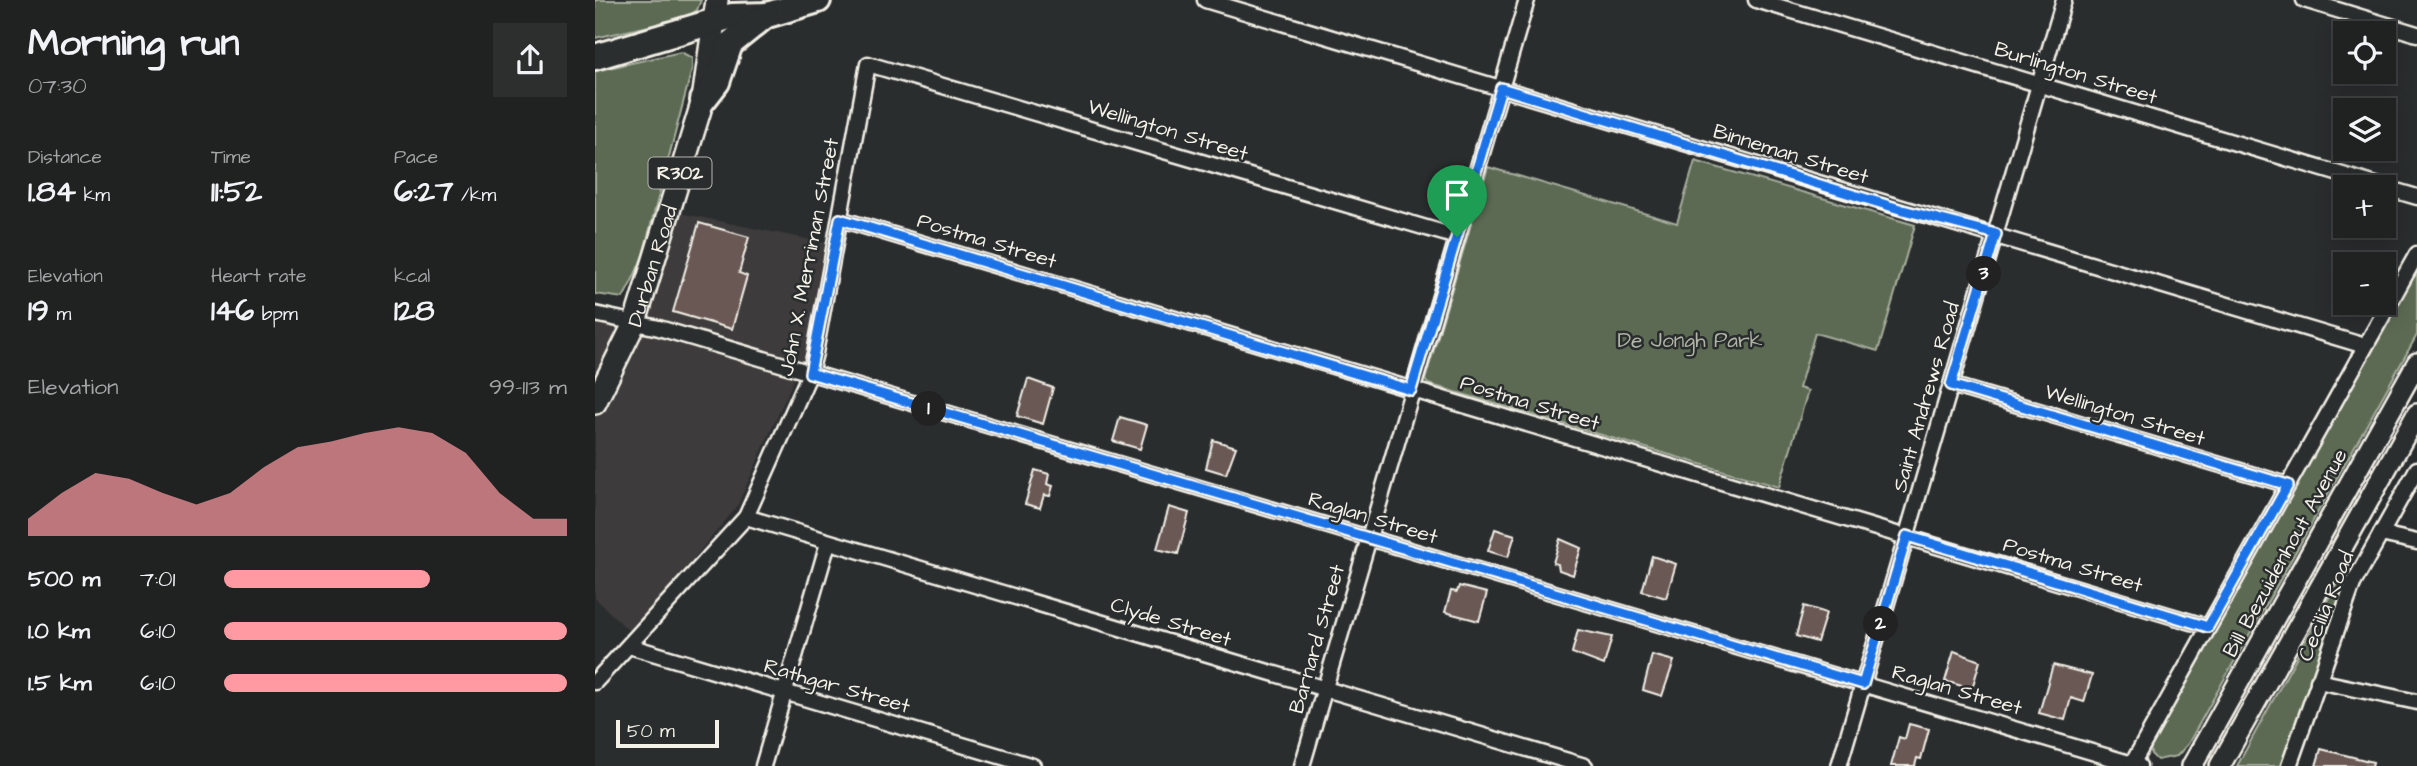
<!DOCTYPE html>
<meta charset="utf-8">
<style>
body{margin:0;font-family:"Architects Daughter",sans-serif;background:#2d2f2f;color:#f1f3f6;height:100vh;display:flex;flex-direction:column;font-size:26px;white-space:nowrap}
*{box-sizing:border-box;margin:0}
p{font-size:23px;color:#a2a4a5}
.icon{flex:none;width:38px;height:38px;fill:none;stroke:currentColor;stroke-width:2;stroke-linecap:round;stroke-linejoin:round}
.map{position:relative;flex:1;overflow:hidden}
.details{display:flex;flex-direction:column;background:#202222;width:595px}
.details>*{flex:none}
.fabs{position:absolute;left:1738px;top:21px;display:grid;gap:14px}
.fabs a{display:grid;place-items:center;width:63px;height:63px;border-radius:0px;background:#202222;box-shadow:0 4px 18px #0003,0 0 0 2px #3d3f40;font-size:35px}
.scale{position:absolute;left:21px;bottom:18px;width:103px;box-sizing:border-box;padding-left:7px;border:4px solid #f4f1e8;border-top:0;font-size:19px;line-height:24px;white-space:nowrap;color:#f4f1e8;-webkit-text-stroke:5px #2a2d2e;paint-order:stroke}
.pin{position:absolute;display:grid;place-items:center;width:60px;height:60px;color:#fff;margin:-72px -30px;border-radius:50% 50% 50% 0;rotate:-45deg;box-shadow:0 0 7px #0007}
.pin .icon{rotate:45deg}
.km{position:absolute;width:35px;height:35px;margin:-18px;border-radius:50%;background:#222;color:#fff;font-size:19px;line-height:35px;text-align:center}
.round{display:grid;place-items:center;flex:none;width:74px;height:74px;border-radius:0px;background:#2d2f2f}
.headline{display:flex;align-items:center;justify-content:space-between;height:119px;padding:0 28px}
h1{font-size:38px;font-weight:700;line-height:52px}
.stats{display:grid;grid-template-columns:repeat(3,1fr);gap:10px;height:119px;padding:7px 28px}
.stats div{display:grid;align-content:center}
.stats b{font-size:30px;font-weight:700}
.stats small{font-size:19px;font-weight:400}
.stats p{font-size:19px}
.chart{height:196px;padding:14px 28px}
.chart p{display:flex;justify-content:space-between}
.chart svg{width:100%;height:126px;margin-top:7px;fill:#ff9aa2;opacity:.7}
ul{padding:0 28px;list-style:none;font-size:23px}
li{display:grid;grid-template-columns:112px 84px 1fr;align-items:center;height:52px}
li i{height:18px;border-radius:9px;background:#ff9aa2}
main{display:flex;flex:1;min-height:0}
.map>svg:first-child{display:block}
.built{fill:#3d3a3a}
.green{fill:#5b6a53;stroke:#a8ae9e;stroke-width:2}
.building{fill:#6a5855;stroke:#f4f1e8;stroke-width:2}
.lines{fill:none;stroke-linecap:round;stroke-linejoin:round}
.street-casing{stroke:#f4f1e8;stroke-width:19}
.secondary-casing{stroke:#f4f1e8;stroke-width:24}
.primary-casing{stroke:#f4f1e8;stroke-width:26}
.highway-casing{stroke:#f4f1e8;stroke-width:30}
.street{stroke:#2a2d2e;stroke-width:14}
.secondary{stroke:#2a2d2e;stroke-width:19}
.primary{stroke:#2a2d2e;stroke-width:21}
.highway{stroke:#2a2d2e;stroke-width:24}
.route-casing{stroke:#fff;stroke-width:14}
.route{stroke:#1a73e8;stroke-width:9}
.labels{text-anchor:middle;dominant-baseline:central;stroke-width:5;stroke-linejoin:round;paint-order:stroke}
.shield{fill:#2a2d2e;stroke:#b7b6b0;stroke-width:2}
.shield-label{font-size:19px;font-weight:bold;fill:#f4f1e8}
.street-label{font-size:21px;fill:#f4f1e8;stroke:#2a2d2e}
.park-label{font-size:21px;fill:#afb4a5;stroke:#2a2d2e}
</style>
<main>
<section class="details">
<div class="headline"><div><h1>Morning run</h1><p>07:30</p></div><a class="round"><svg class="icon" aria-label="share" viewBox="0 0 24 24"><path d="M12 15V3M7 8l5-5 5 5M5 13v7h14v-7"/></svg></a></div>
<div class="stats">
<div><p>Distance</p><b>1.84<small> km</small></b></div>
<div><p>Time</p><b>11:52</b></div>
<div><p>Pace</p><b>6:27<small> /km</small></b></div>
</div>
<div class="stats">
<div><p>Elevation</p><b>19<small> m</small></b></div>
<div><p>Heart rate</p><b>146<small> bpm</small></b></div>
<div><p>kcal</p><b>128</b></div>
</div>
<div class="chart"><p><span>Elevation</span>99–113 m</p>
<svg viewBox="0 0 160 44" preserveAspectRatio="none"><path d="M0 44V38L10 29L20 22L30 24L40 29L50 33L60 29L70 20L80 13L90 11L100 8L110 6L120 8L130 15L140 29L150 38L160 38V44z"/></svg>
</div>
<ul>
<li><b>500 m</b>7:01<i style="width:60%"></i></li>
<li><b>1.0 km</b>6:10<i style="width:100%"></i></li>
<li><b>1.5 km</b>6:10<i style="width:100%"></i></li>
</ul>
</section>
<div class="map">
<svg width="1822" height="766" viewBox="0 0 1822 766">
<rect width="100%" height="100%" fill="#2a2d2e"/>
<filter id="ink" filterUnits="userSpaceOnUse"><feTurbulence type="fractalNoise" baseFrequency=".0143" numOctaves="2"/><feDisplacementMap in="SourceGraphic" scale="14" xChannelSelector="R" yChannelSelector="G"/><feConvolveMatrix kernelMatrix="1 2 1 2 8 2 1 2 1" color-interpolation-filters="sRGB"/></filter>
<g filter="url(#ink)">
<path class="built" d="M75,211L241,245L218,372L204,368L142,507L36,633L0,598V315L38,322Z"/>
<g class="green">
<path d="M0,0H106L102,10L90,18L0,38Z"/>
<path d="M86,52L97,58V69L48,255C42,271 36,284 28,298L0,294V71Z"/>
<path d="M1100,161L1320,225L1283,351L1220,333L1204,388L1213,391L1184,487L833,384L830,380L893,167L1082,223Z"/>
<path d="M1822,268V335L1593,744L1582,756L1562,760L1556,754L1555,745Z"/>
<path d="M1743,581L1750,585L1686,766H1642Z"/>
</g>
<g class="building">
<path d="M104,223L154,237L144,273L152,276L137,329L78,312Z"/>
<path d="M433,379L458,388L448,424L422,416Z"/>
<path d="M525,417L552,425L545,449L518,441Z"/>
<path d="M618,440L641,447L631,474L611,468Z"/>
<path d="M440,470L454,474L452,484L458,486L455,496L449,495L445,508L430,504Z"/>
<path d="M574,507L594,513L583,554L562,549Z"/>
<path d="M900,529L920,535L913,557L893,551Z"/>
<path d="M965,539L986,548L978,575L964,570L963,564L958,563Z"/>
<path d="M1057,556L1081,564L1071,598L1047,591Z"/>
<path d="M864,586L892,593L884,621L850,612L856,591L862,592Z"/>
<path d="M1209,606L1231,613L1222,642L1201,636Z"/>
<path d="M983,630L1017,637L1009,665L977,653Z"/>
<path d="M1359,651L1385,661L1377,689L1350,681Z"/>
<path d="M1057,655L1079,661L1067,696L1048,690Z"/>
<path d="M1458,665L1497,675L1489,702L1476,698L1470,720L1444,713Z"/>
<path d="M1314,724L1334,729L1326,759L1322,758L1320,766H1296L1304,737L1310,739Z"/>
<path d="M1726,749L1778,762L1777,766H1721Z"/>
</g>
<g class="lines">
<defs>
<g id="street">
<path d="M610,0L1770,346"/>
<path d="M1161,0L1788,187"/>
<path d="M1709,0L1822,34"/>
<path d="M1788,187L1822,197"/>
<path d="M245,219L1613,627"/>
<path d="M0,314L64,328L1544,766"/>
<path d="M1356,385L1693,485"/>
<path d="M151,517L990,766"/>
<path d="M1786,534L1822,542"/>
<path d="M34,646L438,766"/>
<path d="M1723,681L1822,702"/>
<path d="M0,682L151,517L215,373L220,353L273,64L862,237"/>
<path d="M168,766L233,543"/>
<path d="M707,766L932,0"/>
<path d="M1244,766L1469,0"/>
<path d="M1536,766L1822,254"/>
<path d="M1694,766L1758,584L1822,469"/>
</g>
<g id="secondary">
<path d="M1597,766L1822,363"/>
<path d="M1625,766L1822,414"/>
</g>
<g id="primary">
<path id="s1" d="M0,403L40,322L108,100L122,0"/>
</g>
<g id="highway">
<path d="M0,57L137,16L172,15L223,0"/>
<path d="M108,100L122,82L135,44L171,15"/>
</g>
</defs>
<use href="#street" class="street-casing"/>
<use href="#secondary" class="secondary-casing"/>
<use href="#primary" class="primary-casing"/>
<use href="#highway" class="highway-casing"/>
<use href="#street" class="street"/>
<use href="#secondary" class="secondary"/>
<use href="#primary" class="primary"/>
<use href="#highway" class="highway"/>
</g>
</g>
<g class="lines" filter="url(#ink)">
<defs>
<path id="route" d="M906,88L1308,210L1401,234L1356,385L1693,485L1613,627L1312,536L1268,684L215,373L245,219L816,390Z"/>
</defs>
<use href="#route" class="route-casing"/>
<use href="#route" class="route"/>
</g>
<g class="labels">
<rect class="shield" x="53.5" y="157.5" width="63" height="31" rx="5"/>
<g class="shield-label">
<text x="85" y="173">R302</text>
</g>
<g class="street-label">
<text transform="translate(1481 73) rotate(17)">Burlington Street</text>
<text transform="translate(573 130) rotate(17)">Wellington Street</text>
<text transform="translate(1196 154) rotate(17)">Binneman Street</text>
<text transform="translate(392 241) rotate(17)">Postma Street</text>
<text transform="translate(214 257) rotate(-79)">John X. Merriman Street</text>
<text stroke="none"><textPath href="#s1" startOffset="149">Durban Road</textPath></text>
<text transform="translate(1331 397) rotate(-74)">Saint Andrews Road</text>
<text transform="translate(935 403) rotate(17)">Postma Street</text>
<text transform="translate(1530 415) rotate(17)">Wellington Street</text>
<text transform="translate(778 518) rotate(17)">Raglan Street</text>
<text transform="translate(1690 553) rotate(-61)">Bill Bezuidenhout Avenue</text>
<text transform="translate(1478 565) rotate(17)">Postma Street</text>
<text transform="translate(1731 606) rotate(-68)">Cecilia Road</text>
<text transform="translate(576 622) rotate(17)">Clyde Street</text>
<text transform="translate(722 639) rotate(-74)">Barnard Street</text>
<text transform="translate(242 686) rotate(16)">Rathgar Street</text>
<text transform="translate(1362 690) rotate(16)">Raglan Street</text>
</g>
<g class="park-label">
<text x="1095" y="340">De Jongh Park</text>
</g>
</g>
</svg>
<div class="fabs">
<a><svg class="icon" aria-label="locate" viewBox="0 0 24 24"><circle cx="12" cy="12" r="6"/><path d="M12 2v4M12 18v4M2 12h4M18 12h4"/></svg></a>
<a><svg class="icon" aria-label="layers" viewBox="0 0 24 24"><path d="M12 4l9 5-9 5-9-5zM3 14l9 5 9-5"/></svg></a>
<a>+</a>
<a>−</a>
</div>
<div class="scale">50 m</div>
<div class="pin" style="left:862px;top:237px;background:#1e9e55"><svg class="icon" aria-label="arrive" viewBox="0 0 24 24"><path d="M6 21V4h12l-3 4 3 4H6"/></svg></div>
<b class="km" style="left:334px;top:409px">1</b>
<b class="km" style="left:1286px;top:624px">2</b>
<b class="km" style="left:1389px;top:274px">3</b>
</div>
</main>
